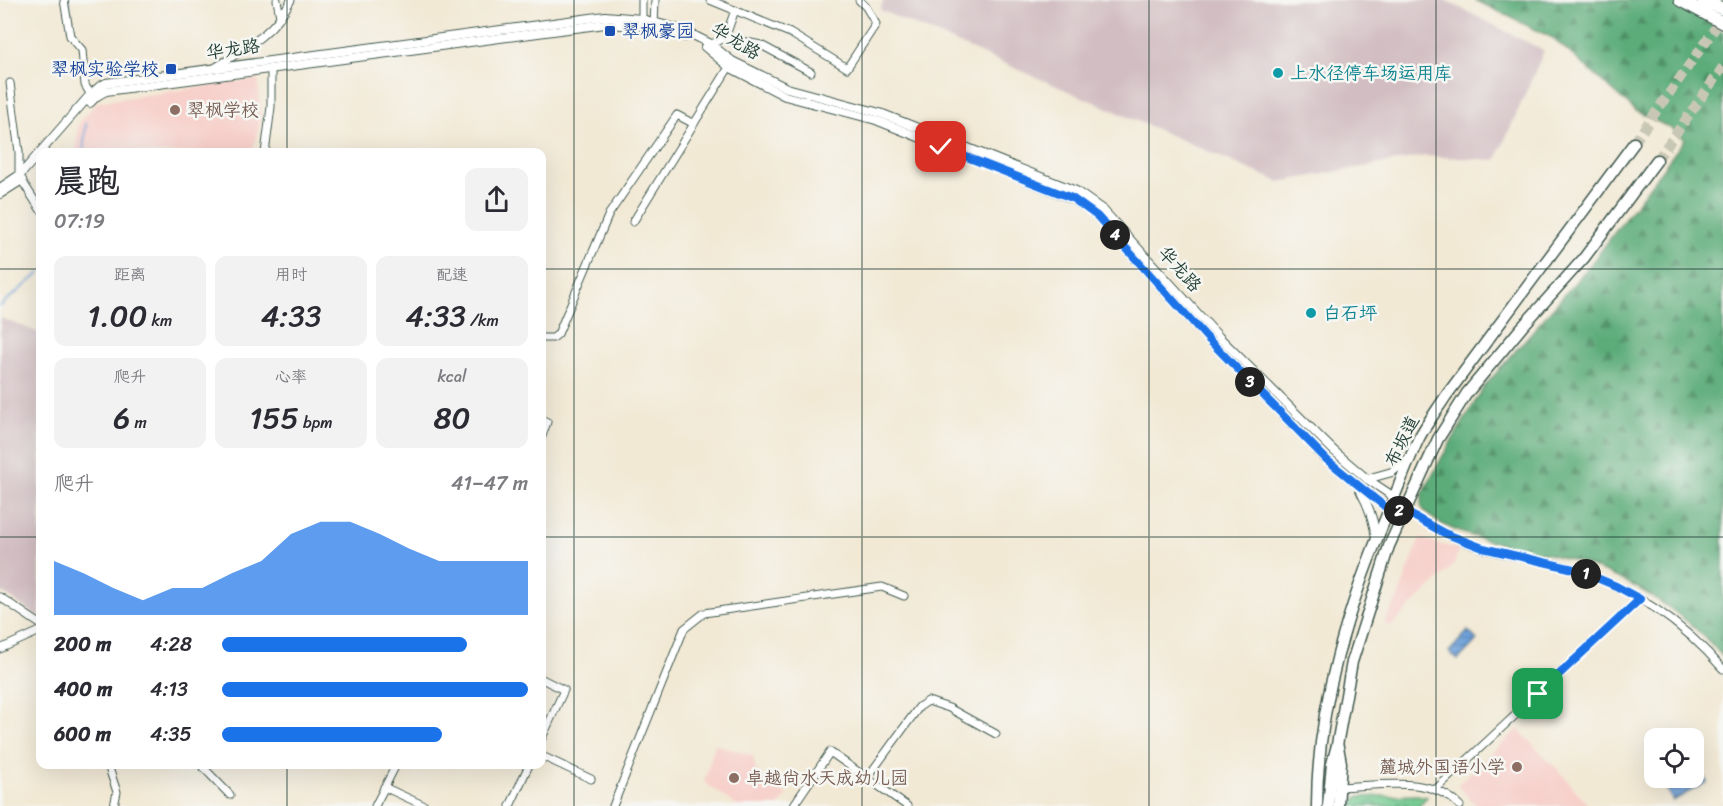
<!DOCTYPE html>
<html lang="zh">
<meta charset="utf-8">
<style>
body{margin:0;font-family:Sriracha,"LXGW WenKai TC",sans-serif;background:#f2f2f3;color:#2b2b33;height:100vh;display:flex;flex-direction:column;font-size:22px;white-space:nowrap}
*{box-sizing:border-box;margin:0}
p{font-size:20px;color:#7c7c81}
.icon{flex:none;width:33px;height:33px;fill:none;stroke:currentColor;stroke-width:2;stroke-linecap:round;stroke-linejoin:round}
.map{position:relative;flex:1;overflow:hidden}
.details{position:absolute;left:36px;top:148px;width:510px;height:621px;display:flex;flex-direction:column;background:#fff;border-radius:12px;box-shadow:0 6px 24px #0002}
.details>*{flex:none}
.buttons{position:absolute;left:1644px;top:728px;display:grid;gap:12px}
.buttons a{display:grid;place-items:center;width:60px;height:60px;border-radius:12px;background:#fff;box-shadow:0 6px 24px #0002;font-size:30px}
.pin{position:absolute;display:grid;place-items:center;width:51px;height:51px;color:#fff;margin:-26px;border-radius:12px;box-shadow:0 3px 9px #0006}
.km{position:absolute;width:30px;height:30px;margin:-15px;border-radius:50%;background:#222;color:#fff;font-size:16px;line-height:30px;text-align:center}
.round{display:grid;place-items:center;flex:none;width:63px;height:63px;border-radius:12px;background:#f2f2f3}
.headline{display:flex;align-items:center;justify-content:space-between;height:102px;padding:0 18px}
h1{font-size:33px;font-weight:600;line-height:45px}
.figures{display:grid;grid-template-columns:repeat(3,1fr);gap:9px;height:102px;padding:6px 18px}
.figures div{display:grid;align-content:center;border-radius:12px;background:#f2f2f3;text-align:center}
.figures b{font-size:30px;font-weight:600}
.figures small{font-size:16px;font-weight:400}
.figures p{font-size:16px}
.chart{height:168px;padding:12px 18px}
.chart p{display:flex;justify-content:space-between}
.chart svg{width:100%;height:108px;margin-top:6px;fill:#1a73e8;opacity:.7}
ul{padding:0 18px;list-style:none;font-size:20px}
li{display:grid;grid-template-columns:96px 72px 1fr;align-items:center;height:45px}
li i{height:15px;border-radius:8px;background:#1a73e8}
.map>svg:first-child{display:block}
.built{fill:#f7d0cb}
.industrial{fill:#d2bec2}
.forest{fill:url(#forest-firs);stroke:#3e7456;stroke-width:1.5}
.park{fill:url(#park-crowns);stroke:#488261;stroke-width:1.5}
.water{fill:url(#water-rules);stroke:#466f87;stroke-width:1.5}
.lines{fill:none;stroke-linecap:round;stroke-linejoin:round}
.stream{stroke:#6ea1da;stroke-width:2}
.primary-tunnel{stroke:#c8c7b5;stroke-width:10;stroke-dasharray:10 5;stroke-linecap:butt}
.minor-casing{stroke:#3f574c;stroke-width:9}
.tertiary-casing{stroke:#3f574c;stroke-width:10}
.primary-casing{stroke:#3f574c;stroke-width:13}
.motorway-casing{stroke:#3f574c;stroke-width:14}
.minor{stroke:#fff;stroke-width:7}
.tertiary{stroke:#fff;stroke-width:8}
.primary{stroke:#fff;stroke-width:10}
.motorway{stroke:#fff;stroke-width:12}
.route-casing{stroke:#fff;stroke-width:12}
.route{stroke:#1a73e8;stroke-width:8}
.grid{fill:none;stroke:#1f3d34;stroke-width:1.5;stroke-opacity:0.55}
.transit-dot{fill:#1a4fb4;stroke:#f6f6f2;stroke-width:2}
.culture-dot{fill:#0f9aa8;stroke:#f6f6f2;stroke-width:2}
.education-dot{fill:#8d6e63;stroke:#f6f6f2;stroke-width:2}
.labels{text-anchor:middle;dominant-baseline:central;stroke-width:5;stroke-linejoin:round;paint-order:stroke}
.transit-label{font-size:18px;fill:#164399;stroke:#f6f6f2;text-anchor:start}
.street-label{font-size:18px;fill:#1f3d34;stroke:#f6f6f2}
.culture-label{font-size:18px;fill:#0d838f;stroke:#f6f6f2;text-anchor:start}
.education-label{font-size:18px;fill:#785e54;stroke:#f6f6f2;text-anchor:start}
</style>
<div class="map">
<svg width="1723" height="806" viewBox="0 0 1723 806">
<defs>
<pattern id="forest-firs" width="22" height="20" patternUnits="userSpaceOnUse" patternTransform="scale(1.5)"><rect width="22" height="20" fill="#5cac79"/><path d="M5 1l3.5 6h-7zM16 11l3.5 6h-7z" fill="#4b8d64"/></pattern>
<pattern id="park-crowns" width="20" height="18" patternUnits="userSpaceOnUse" patternTransform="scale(1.5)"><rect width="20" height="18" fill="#71c88e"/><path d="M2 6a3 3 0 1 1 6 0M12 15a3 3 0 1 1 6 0" fill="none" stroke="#5ca475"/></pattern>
<pattern id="water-rules" width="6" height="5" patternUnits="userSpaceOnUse" patternTransform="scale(1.5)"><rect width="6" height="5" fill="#6ea1da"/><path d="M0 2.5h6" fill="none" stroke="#5a84b2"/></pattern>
</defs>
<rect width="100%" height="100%" fill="#f6f6f2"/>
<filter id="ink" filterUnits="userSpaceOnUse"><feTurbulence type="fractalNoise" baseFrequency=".0167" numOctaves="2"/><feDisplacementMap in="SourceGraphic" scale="12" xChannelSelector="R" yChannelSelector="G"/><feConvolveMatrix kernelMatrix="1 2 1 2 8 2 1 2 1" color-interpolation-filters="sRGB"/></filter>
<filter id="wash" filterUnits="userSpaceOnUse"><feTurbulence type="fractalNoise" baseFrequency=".008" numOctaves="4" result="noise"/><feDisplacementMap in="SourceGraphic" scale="24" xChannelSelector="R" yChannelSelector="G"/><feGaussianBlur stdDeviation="1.35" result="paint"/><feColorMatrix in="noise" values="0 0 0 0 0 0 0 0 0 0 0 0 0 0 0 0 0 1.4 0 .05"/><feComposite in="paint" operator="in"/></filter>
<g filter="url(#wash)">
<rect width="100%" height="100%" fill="#f2e9d5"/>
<g class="built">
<path d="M258,79L261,119L252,153H76L78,124L97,102Z"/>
<path d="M1420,538L1440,545L1459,548L1454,565L1391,626L1384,623L1398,598Z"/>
<path d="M1518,729L1563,775L1589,806H1477L1457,785Z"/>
<path d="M715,744L753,756L756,773L787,795L779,806H737L704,782Z"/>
</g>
<g class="industrial">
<path d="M884,0H1445L1544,51L1496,160L1425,156L1279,182L880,10Z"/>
<path d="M0,318L40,333V618L0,591Z"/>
</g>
<path class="forest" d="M1475,0H1671L1711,22L1723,32V657C1692,620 1649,590 1604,572C1589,565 1573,560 1556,556C1525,548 1437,536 1421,506L1423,493L1442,457L1484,387L1591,264L1685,139L1670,128L1636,111L1553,38Z"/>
<path class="park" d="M1417,795L1427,797L1418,806H1349L1358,797Z"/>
<g class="water">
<path d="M1468,631L1477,640L1458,660L1449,652Z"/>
<path d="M1698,766L1707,782L1673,801L1664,786L1679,777H1694V769Z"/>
</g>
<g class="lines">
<g class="stream">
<path d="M68,0L73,32L81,43"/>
<path d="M83,153L86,123"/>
<path d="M0,306L40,273"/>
</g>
</g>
</g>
<g filter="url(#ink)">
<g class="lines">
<g class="primary-tunnel">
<path d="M1634,143L1723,17"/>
<path d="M1657,160L1723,67"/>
</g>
<defs>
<g id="minor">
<path d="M64,0L70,36L82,50L85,85L92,97"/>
<path d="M277,0L280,17"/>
<path d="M710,0L790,33L847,68L876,24L866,7L859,0"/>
<path d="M642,21V0"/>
<path d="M654,27L655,0"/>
<path d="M725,38L761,45L811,72"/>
<path d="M709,45L725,38L735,10"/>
<path d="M216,67C246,48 274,33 291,0"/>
<path d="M10,83L19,152V176L40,209"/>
<path d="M265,153L271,107V69"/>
<path d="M633,222L731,64"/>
<path d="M542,338H553L558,334L609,214L677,115L694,124"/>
<path d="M542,420L547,422L542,436"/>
<path d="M1406,512C1431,526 1456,540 1484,549C1515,558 1547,560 1577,570C1634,589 1684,624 1723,669"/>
<path d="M0,597L40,624"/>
<path d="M0,649L40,631"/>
<path d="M542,679L564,690L542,738"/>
<path d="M542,756L591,779"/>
<path d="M108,765L117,792L114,806"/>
<path d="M201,765L230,795"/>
<path d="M867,778L919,707L928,701L949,708L996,734"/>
<path d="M384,787L425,806"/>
<path d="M1339,787C1379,786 1430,774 1460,806"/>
<path d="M1436,789L1640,599"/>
<path d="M375,806L396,765"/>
<path d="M510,806L529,765"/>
<path d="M613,806L684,629L704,613L882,587L904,596"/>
<path d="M793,806L830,752L907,806"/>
</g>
<g id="tertiary">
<path d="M705,47L729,67L785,96L876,120L1073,199L1097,216L1209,340L1327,460L1389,510L1406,512"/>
<path d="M90,103L97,96L106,91L605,24L642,26L685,37"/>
<path d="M0,188L21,174L90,95L99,87L106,83L605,16L642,19L683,30L709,43L732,61L787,88L880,113L1076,191L1103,210L1219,337L1334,451L1367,479L1394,497L1406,512"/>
<path d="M0,194L22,180"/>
<path d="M1367,479L1392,472L1409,458"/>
<path d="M1360,490C1369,506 1374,520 1376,539"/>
</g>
<g id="primary">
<path d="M1317,806C1317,704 1349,603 1389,510C1399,486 1408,461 1419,438C1427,423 1437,410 1446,396L1634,143"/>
<path d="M1328,806L1332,764L1337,745L1352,662L1389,546L1438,439L1467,393L1522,327L1584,258L1657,160"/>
<path d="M1338,806L1341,763L1338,747"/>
</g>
<g id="motorway">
<path d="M1680,0L1723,23"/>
<path d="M1703,0L1723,9"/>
</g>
</defs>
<use href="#minor" class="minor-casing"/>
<use href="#tertiary" class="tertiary-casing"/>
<use href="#primary" class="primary-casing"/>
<use href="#motorway" class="motorway-casing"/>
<use href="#minor" class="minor"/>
<use href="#tertiary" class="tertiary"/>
<use href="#primary" class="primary"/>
<use href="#motorway" class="motorway"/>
</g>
</g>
<g class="lines" filter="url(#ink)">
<defs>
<path id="route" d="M941,147L1072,198L1097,216L1209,340L1327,460L1389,510L1406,512L1444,533L1483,548L1578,570L1616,586L1640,599L1538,694"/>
</defs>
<use href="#route" class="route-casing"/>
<use href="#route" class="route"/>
</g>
<path class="grid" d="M287,0V153M574,0V806M862,0V806M1149,0V806M1436,0V806M0,269H40M542,269H1723M0,537H40M542,537H1723M287,765V806"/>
<g class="transit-dot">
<rect x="604" y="25" width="12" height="12" rx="3"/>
<rect x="165" y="63" width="12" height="12" rx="3"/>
</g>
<g class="culture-dot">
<circle cx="1278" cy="73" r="6"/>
<circle cx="1311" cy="313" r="6"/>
</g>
<g class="education-dot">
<circle cx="175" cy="110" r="6"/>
<circle cx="1517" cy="767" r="6"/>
<circle cx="734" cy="778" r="6"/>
</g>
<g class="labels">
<g class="transit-label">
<text x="622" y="31">翠枫豪园</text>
<text x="159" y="69" text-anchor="end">翠枫实验学校</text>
</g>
<g class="street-label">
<text transform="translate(736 41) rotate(31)">华龙路</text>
<text transform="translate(233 49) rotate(-8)">华龙路</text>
<text transform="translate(1180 269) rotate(48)">华龙路</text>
<text transform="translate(1402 441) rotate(-64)">布坂道</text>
</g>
<g class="culture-label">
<text x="1290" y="73">上水径停车场运用库</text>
<text x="1323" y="313">白石坪</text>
</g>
<g class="education-label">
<text x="187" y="110">翠枫学校</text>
<text x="1505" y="767" text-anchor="end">麓城外国语小学</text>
<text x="746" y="778">卓越尚水天成幼儿园</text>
</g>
</g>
</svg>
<div class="buttons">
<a><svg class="icon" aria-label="locate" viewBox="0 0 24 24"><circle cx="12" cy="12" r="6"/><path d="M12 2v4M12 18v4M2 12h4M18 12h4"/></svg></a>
</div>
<div class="pin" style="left:1538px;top:694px;background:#1e9e55"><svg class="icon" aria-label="arrive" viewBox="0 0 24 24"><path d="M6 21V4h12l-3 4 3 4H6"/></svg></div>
<div class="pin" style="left:941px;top:147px;background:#d93025"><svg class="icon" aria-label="check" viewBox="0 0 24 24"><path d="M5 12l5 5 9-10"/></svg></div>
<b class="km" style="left:1586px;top:574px">1</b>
<b class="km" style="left:1399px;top:511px">2</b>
<b class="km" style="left:1250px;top:382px">3</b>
<b class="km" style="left:1115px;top:235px">4</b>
<section class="details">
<div class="headline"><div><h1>晨跑</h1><p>07:19</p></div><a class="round"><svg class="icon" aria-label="share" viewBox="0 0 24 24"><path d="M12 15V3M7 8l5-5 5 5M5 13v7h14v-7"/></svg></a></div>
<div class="figures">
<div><p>距离</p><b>1.00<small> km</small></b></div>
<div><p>用时</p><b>4:33</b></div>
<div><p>配速</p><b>4:33<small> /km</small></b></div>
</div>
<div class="figures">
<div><p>爬升</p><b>6<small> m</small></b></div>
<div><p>心率</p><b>155<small> bpm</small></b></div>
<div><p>kcal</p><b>80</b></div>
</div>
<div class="chart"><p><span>爬升</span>41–47 m</p>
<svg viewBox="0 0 160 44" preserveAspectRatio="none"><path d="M0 44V22L10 27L20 33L30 38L40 33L50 33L60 27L70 22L80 11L90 6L100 6L110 11L120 17L130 22L140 22L150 22L160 22V44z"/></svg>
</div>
<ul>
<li><b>200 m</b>4:28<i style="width:80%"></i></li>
<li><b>400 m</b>4:13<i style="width:100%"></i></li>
<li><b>600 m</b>4:35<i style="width:72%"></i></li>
</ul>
</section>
</div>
